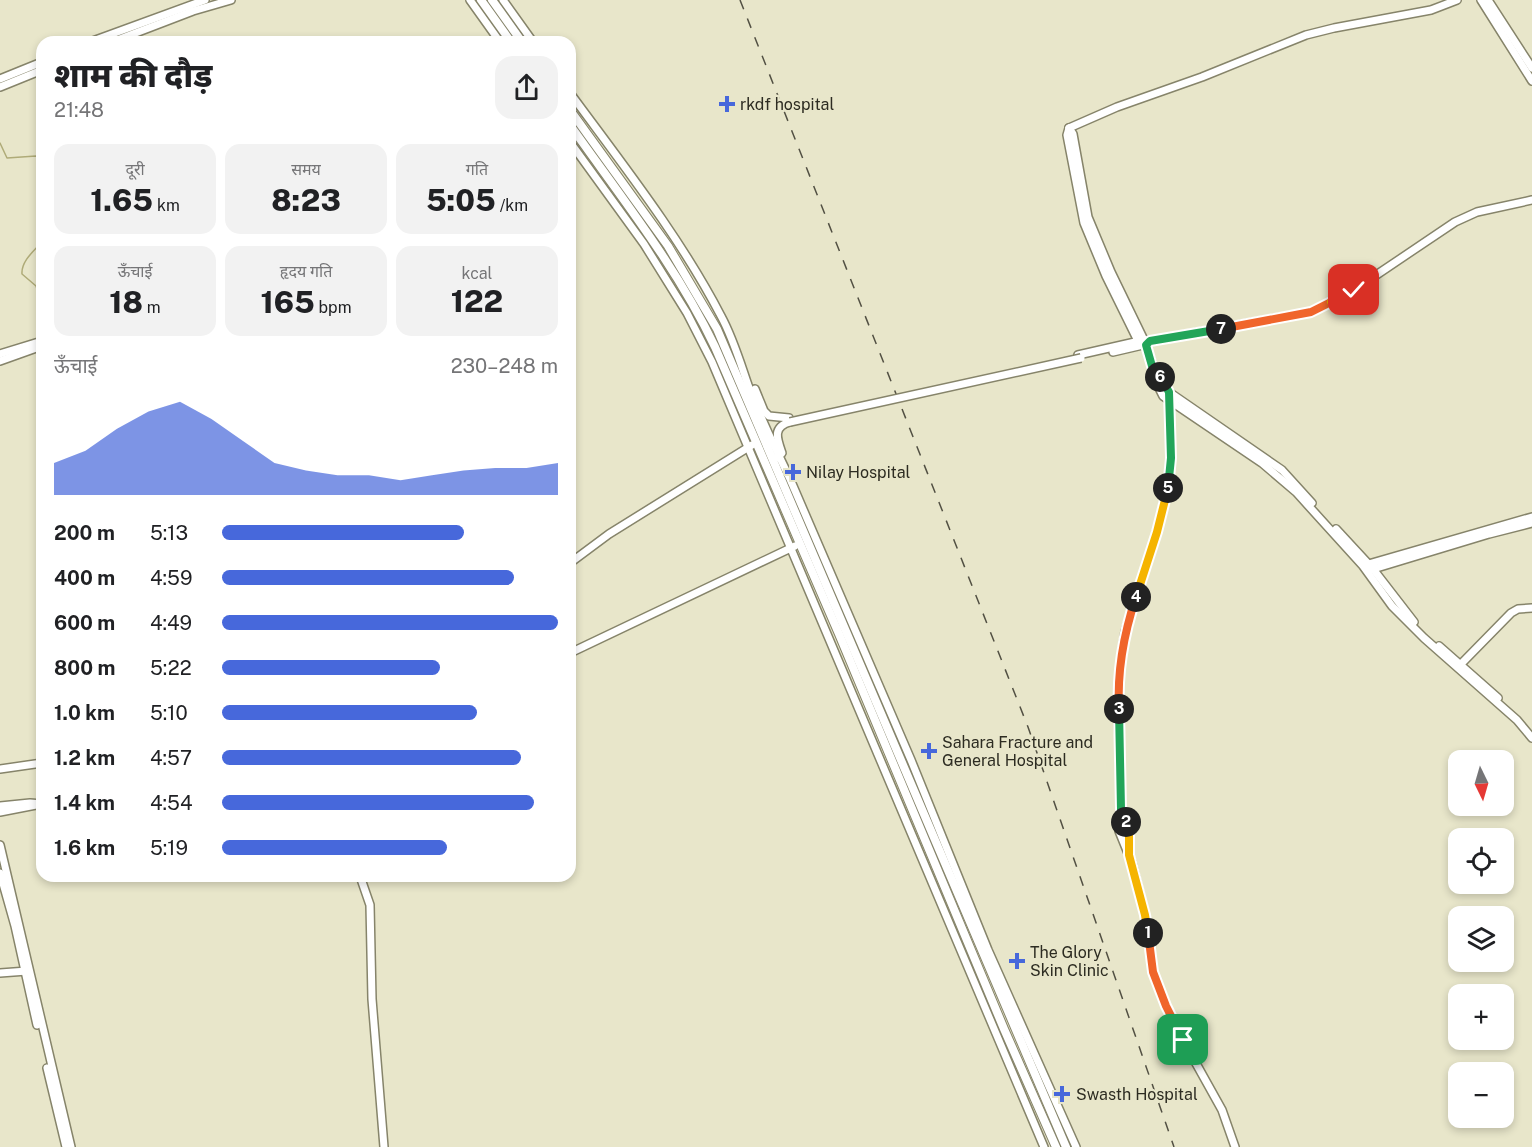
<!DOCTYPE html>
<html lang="hi">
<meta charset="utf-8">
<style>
body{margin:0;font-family:"Public Sans","Noto Sans Devanagari",sans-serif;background:#f2f2f2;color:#202124;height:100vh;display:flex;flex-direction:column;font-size:22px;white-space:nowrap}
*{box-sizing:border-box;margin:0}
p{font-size:20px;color:#757577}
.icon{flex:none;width:33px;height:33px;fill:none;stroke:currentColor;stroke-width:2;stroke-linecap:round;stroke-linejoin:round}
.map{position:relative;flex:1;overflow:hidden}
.side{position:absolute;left:36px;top:36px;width:540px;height:846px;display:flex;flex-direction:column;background:#fff;border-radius:18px;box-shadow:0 3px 9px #0003}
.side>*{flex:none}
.needle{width:39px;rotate:175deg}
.fabs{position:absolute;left:1448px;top:750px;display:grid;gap:12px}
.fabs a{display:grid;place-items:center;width:66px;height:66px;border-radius:12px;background:#fff;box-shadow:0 3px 9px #0003;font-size:30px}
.pin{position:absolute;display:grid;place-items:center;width:51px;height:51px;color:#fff;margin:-26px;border-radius:12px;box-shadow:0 3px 9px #0006}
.km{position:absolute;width:30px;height:30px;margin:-15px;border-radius:50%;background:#222;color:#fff;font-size:16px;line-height:30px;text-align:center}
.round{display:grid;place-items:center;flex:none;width:63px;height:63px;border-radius:18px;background:#f2f2f2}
.headline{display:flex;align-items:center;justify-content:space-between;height:102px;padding:0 18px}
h1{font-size:33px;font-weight:800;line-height:45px}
.stats{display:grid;grid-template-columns:repeat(3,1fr);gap:9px;height:102px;padding:6px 18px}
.stats div{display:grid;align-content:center;border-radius:15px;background:#f2f2f2;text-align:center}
.stats b{font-size:30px;font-weight:800}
.stats small{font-size:16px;font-weight:400}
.stats p{font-size:16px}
.chart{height:168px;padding:12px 18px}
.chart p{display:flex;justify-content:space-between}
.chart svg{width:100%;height:108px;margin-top:6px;fill:#4768db;opacity:.7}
ul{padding:0 18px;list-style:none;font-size:20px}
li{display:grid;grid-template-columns:96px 72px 1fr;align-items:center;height:45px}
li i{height:15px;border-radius:8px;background:#4768db}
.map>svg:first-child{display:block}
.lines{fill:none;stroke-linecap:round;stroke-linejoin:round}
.stream{stroke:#afab78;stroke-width:1.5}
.secondary-casing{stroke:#86846a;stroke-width:10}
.primary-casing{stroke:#86846a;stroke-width:10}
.secondary{stroke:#fff;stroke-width:7}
.primary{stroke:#fff;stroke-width:8}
.rail{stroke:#525043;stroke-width:1.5;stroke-dasharray:10 10;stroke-linecap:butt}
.secondary-bridge-casing{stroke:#86846a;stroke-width:10;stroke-linecap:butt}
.secondary-bridge{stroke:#fff;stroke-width:7}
.split-1-casing{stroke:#fff;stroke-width:12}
.split-2-casing{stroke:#fff;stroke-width:12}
.split-3-casing{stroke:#fff;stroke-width:12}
.split-4-casing{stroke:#fff;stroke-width:12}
.split-5-casing{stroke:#fff;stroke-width:12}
.split-6-casing{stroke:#fff;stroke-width:12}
.split-7-casing{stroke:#fff;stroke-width:12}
.split-8-casing{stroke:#fff;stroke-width:12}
.split-9-casing{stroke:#fff;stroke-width:12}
.split-1{stroke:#f0652b;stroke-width:8}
.split-2{stroke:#f5b400;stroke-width:8}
.split-3{stroke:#22a559;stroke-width:8}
.split-4{stroke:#f0652b;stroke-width:8}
.split-5{stroke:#f5b400;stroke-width:8}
.split-6{stroke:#22a559;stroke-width:8}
.split-7{stroke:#22a559;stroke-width:8}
.split-8{stroke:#f0652b;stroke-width:8}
.split-9{stroke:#f5b400;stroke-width:8}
.poi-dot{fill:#4768db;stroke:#e8e6ca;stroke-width:2}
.labels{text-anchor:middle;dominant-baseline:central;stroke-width:4.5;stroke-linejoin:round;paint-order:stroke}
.poi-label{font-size:16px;fill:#2d2c22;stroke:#e8e6ca;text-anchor:start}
</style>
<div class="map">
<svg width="1532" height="1147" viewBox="0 0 1532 1147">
<rect width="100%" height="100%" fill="#e8e6ca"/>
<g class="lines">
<g class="stream">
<path d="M0,143L7,158L36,156L42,160"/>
<path d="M42,242C34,251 21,261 22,274L36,286L40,297L38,312L42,313"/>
</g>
<defs>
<g id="secondary">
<path d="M470,0L500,42"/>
<path d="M503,0L533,42"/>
<path d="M1481,0L1532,81"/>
<path d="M1488,0L1532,68"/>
<path d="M90,42L205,0"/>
<path d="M112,42L193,11L231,0"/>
<path d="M0,79L42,62"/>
<path d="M0,87L42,70"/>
<path d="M570,93C623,165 680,237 721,316C733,338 740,362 748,385C757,409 768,433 779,456"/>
<path d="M1069,128L1073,134L1088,217L1111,272L1143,338L1152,363L1154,378L1163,396L1262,463L1296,492L1363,566L1392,606L1424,638L1517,720L1532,738"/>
<path d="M1069,128L1117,107L1202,77L1306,35L1334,28L1431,10L1457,0"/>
<path d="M1069,128L1067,135L1084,223L1106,276L1139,343"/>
<path d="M570,142L644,244L687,313L712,362L1044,1147"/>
<path d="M1113,352L1143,345"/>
<path d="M0,354L42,341"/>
<path d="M1078,355L1144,340L1150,341L1311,312L1354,290L1455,222L1477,212L1532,200"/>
<path d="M0,361L42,346"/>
<path d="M1154,368L1169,392L1282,470L1312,503"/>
<path d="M755,389L764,411L769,416L789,418"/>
<path d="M1169,392L1171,458L1169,481L1157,532L1125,632L1121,660L1118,697L1121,809L1119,831L1132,863L1145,915L1153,972L1166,1006L1183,1040L1222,1110L1235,1147"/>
<path d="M779,456L782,453C777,439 772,427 790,422"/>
<path d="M773,459L779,456L790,479L911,760L988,950L1076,1147"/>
<path d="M1336,529L1373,569L1414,622"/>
<path d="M570,563L609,534L752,445"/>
<path d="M1365,565L1532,517"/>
<path d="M1370,570L1489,534L1532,523"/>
<path d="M1439,646L1498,698"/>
<path d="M570,653L795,546"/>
<path d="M1461,664L1511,613L1518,609L1532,608"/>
<path d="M0,769L42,763"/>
<path d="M0,806L30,803L42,804"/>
<path d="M1122,811L1129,834V852"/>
<path d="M0,812L36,805"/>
<path d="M0,845L71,1147"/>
<path d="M0,873L15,926L37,1025"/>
<path d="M360,876L370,905L372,999L384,1147"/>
<path d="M0,973L27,971"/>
<path d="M47,1068L66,1147"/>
</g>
<g id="primary">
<path d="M481,0L511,42"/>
<path d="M492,0L522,42"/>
<path d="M570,110L668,246L717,329L1066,1147"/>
<path d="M570,125C621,197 677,267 715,347L839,634L1004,1029L1056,1147"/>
</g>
</defs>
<use href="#secondary" class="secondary-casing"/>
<use href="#primary" class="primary-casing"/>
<use href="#secondary" class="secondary"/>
<use href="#primary" class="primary"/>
<path class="rail" d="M740,0L1028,727L1174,1147"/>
<defs>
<path id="secondary-bridge" d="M790,422L1081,358"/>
</defs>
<use href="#secondary-bridge" class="secondary-bridge-casing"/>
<use href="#secondary-bridge" class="secondary-bridge"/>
</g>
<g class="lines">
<defs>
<path id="split-1" d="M1148,933L1153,972L1166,1006L1183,1040"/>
<path id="split-2" d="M1126,822L1129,834V855L1145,915L1148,933"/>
<path id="split-3" d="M1119,709L1121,809L1126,822"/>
<path id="split-4" d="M1119,709C1117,670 1124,633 1136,597"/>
<path id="split-5" d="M1136,597L1157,532L1168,488"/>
<path id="split-6" d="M1160,377L1169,392L1171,458L1168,488"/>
<path id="split-7" d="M1160,377L1152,366L1146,345L1150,341L1221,329"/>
<path id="split-8" d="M1221,329L1311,312L1331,302"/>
<path id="split-9" d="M1331,302L1354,290"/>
</defs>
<use href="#split-1" class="split-1-casing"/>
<use href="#split-2" class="split-2-casing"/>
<use href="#split-3" class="split-3-casing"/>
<use href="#split-4" class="split-4-casing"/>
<use href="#split-5" class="split-5-casing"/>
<use href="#split-6" class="split-6-casing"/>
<use href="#split-7" class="split-7-casing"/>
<use href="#split-8" class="split-8-casing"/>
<use href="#split-9" class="split-9-casing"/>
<use href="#split-1" class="split-1"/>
<use href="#split-2" class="split-2"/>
<use href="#split-3" class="split-3"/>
<use href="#split-4" class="split-4"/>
<use href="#split-5" class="split-5"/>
<use href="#split-6" class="split-6"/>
<use href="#split-7" class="split-7"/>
<use href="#split-8" class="split-8"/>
<use href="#split-9" class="split-9"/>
</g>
<g class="poi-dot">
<path d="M724 95h6v6h6v6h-6v6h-6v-6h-6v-6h6z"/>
<path d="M790 463h6v6h6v6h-6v6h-6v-6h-6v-6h6z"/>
<path d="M926 742h6v6h6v6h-6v6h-6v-6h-6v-6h6z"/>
<path d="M1014 952h6v6h6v6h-6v6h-6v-6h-6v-6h6z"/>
<path d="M1059 1085h6v6h6v6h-6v6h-6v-6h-6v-6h6z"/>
</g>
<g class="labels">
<g class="poi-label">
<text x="740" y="104">rkdf hospital</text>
<text x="806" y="472">Nilay Hospital</text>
<text x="942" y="742">Sahara Fracture and<tspan x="942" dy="18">General Hospital</tspan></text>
<text x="1030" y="952">The Glory<tspan x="1030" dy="18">Skin Clinic</tspan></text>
<text x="1076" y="1094">Swasth Hospital</text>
</g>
</g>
</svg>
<div class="fabs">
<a><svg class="needle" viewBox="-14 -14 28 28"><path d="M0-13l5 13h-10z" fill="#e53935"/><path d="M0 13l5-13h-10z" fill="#757577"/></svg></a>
<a><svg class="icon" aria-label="locate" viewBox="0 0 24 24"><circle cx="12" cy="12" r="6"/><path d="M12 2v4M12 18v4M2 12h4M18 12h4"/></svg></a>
<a><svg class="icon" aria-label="layers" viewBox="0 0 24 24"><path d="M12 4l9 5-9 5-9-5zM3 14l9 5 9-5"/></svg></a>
<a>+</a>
<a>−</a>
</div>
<div class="pin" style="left:1183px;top:1040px;background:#1e9e55"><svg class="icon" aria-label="arrive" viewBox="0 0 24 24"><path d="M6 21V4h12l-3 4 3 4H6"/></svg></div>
<div class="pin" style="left:1354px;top:290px;background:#d93025"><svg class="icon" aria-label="check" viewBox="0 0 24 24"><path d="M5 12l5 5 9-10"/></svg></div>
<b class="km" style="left:1148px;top:933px">1</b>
<b class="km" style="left:1126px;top:822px">2</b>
<b class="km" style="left:1119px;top:709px">3</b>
<b class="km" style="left:1136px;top:597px">4</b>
<b class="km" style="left:1168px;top:488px">5</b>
<b class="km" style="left:1160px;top:377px">6</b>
<b class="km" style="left:1221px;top:329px">7</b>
<section class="side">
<div class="headline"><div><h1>शाम की दौड़</h1><p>21:48</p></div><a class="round"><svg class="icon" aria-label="share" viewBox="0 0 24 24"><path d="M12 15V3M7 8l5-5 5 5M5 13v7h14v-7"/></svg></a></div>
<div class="stats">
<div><p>दूरी</p><b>1.65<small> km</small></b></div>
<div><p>समय</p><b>8:23</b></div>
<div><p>गति</p><b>5:05<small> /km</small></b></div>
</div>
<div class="stats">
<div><p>ऊँचाई</p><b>18<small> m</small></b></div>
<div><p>हृदय गति</p><b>165<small> bpm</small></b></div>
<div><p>kcal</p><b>122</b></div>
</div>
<div class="chart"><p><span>ऊँचाई</span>230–248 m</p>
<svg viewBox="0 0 160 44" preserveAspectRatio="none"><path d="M0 44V31L10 26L20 17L30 10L40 6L50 13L60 22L70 31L80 34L90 36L100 36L110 38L120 36L130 34L140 33L150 33L160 31V44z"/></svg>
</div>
<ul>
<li><b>200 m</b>5:13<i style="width:72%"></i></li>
<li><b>400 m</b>4:59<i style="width:87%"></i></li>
<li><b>600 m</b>4:49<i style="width:100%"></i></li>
<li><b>800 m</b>5:22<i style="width:65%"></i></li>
<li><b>1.0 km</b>5:10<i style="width:76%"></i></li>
<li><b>1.2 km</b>4:57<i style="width:89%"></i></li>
<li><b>1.4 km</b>4:54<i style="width:93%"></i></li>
<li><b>1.6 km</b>5:19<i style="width:67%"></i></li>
</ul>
</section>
</div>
